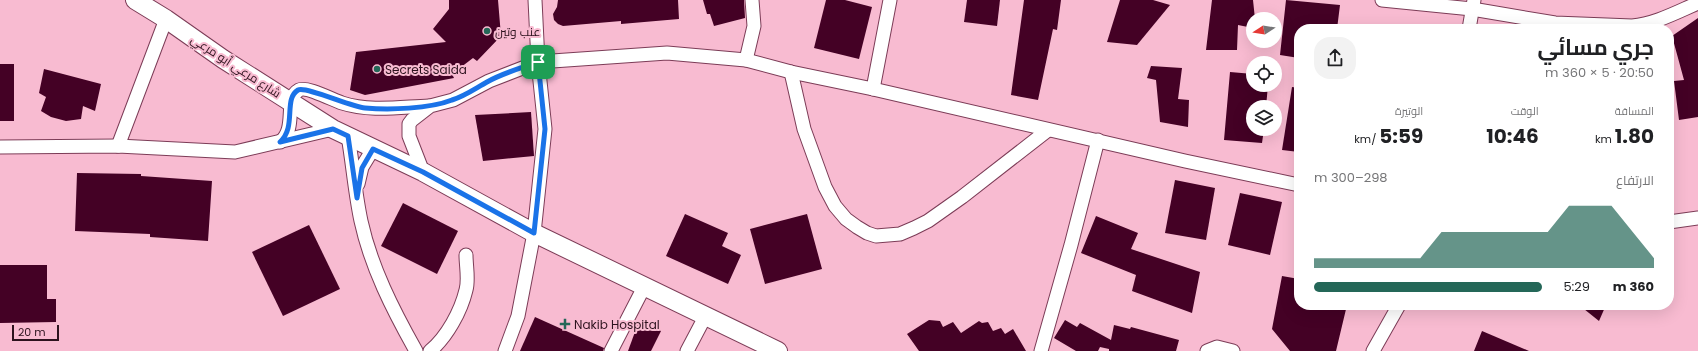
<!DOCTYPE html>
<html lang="ar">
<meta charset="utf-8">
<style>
body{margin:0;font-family:Poppins,Cairo,sans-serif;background:#f2f2f2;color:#202124;direction:rtl;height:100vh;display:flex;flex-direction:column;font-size:15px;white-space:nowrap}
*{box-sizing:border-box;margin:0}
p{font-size:13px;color:#757577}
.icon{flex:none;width:22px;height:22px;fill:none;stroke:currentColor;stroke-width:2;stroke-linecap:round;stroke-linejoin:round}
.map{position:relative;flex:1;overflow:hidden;direction:ltr}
.panel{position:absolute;left:1294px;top:24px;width:380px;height:286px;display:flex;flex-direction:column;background:#fff;border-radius:16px;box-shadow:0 4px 16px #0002;direction:rtl}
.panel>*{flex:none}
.needle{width:26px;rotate:258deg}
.fabs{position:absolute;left:1246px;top:12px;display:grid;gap:8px}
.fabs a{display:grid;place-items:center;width:36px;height:36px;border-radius:50%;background:#fff;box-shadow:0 4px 16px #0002;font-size:20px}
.scale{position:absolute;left:12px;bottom:10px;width:47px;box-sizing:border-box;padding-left:4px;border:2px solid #2d121e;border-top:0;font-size:11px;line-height:14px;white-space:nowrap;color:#2d121e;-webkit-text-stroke:3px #f8bbd1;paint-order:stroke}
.pin{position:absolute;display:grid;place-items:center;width:34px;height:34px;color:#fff;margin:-17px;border-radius:8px;box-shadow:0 2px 6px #0006}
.round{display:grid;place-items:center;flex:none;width:42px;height:42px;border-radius:16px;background:#f2f2f2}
.overview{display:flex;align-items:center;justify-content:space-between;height:68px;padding:0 20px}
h1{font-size:22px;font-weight:700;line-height:30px}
.stats{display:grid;grid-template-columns:repeat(3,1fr);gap:6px;height:68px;padding:4px 20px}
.stats div{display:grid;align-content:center}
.stats b{font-size:20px;font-weight:700}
.stats small{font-size:11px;font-weight:400}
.stats p{font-size:11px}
.chart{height:112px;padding:8px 20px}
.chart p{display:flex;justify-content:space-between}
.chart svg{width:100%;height:72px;margin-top:4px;fill:#246758;opacity:.7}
ul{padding:0 20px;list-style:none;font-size:13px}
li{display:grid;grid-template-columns:64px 48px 1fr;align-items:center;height:30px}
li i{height:10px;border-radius:5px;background:#246758}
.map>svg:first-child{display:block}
.building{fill:#440125}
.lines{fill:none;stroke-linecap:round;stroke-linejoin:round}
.minor-casing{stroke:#7c3c57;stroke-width:15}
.secondary-casing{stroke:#7c3c57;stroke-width:20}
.minor{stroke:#fff;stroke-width:13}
.secondary{stroke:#fff;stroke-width:18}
.route-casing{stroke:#fff;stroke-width:8}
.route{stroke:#1a73e8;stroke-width:5}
.poi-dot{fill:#246758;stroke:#f8bbd1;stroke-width:1.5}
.labels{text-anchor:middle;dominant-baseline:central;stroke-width:4;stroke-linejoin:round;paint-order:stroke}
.poi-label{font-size:12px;fill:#2d121e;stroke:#f8bbd1;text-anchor:start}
.street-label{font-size:12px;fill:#2d121e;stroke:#f8bbd1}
</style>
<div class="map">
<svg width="1698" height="351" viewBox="0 0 1698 351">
<rect width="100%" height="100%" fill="#f8bbd1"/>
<g class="building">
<path d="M449,0H498L501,36L477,61L473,58L452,74L454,78L365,95L350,90L356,52L446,42L433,29L449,9Z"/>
<path d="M558,0H678L679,19L621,24V21L563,26L558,24L554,20L553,14L557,7Z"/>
<path d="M703,0H744L745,18L714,26L710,14H707Z"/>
<path d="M826,0H845L872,7L859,59L814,48Z"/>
<path d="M967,0H1000L997,26L964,22Z"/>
<path d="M1024,0H1061L1057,30L1053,29L1038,100L1011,95Z"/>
<path d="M1120,0H1153L1170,5L1137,45L1107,42Z"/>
<path d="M1212,0H1253L1255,19H1253V28L1238,25L1237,50H1206Z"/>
<path d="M1286,0L1340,5L1337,29H1299V58L1280,55Z"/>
<path d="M1698,18V117L1679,120L1674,81L1684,80L1672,36Z"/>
<rect x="0" y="64" width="14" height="57"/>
<path d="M1151,66L1182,68L1178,99L1189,100L1188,127L1160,122L1156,80L1147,78Z"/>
<path d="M44,69L101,84L95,111L83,106L81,119L66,121L51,117L41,111L46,97L39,93Z"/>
<path d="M1230,72L1253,74V85H1268L1266,107H1253V129H1264L1262,143L1224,140Z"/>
<path d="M1292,87L1299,88V152L1282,150Z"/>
<path d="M531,112L534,156L483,161L475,115Z"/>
<path d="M77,173L141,174V176L212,181L208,241L150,237V234L75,231Z"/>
<path d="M1175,180L1215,188L1206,240L1165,233Z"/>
<path d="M1240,193L1282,202L1270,255L1228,245Z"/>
<path d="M403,203L458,231L437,274L381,246Z"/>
<path d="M685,214L728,233L722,246L741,255L728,284L666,256Z"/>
<path d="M807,214L822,269L765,284L750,229Z"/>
<path d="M1096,216L1138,233L1131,249L1200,272L1192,313L1132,291L1136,275L1081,253Z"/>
<path d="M309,225L340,289L283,316L252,252Z"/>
<path d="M0,265H47V299H56V322L0,323Z"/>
<path d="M1282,276L1299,279V305H1347L1336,351H1290L1272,329Z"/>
<path d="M1579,305H1606L1599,321Z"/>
<path d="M535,317L604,348L603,351H520Z"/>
<path d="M929,320L940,321L943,327L953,322L961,333L979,321L982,323L988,322L993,331L1001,328L1005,334L1013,329L1026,351H919L907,334Z"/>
<path d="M1065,320L1077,327L1080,323L1111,340L1114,325L1130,329L1131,327L1179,340L1176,351H1109V349L1100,347L1098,351H1076L1054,338Z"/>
<path d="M639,321L661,331L651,351H628Z"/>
<path d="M1482,331L1529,351H1474Z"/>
</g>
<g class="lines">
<defs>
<g id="minor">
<path d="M1382,0L1472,9L1555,23L1632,26C1655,24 1677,12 1698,3"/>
<path d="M1469,29L1474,0"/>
<path d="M746,60L754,26L752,0"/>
<path d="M791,72L804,129L825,187L835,206L846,219L857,227L867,233L876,236L900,234L914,228L928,221L962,197L1048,130"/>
<path d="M873,89L890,0"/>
<path d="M348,136C353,165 355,193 361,221C371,267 393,310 416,351"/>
<path d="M280,142C298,128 283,99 299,90C306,86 333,100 342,103C370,112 400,107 429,106"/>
<path d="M118,146L166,19"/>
<path d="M0,147L118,146L235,152L333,129"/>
<path d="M423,172L409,136V124L412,120L430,106L453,100L489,81L538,62L667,53L746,60L791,72L873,89L1185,161L1299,185"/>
<path d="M358,184L362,167L373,149"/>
<path d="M1669,222L1698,218"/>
<path d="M430,351C447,337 461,311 466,290C469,280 466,266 466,255"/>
<path d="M505,351L518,316L534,233L545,129L538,62L535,0"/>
<path d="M611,351L644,287"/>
<path d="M687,351L706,315"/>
<path d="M1041,351L1071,245L1098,140"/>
<path d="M1207,351L1217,347L1233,351"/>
<path d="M1373,351L1399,305"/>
</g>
<path id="secondary" d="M135,0L166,19L223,59L333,129L423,172L534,233L778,351"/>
</defs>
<use href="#minor" class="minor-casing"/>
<use href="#secondary" class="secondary-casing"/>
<use href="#minor" class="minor"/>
<use href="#secondary" class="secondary"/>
</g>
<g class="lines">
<defs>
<path id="route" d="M538,62L545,129L534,233L423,172L373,149L362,168L357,198L348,136L333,129L280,142C297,127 283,99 298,90C306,86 351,107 365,108C389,110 429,109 452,100C465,96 476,88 487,82C503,73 521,68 538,62Z"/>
</defs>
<use href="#route" class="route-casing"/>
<use href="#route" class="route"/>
</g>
<g class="poi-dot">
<circle cx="487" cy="31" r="4"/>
<circle cx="377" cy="69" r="4"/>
<path d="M563 318h4v4h4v4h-4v4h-4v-4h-4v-4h4z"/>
</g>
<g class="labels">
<g class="poi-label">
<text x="495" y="31">عنب وتين</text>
<text x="385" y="69">Secrets Saida</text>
<text x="574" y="324">Nakib Hospital</text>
</g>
<g class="street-label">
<text transform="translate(236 66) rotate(33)">شارع مرعي أبو مرعي</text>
</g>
</g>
</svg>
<div class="fabs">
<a><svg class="needle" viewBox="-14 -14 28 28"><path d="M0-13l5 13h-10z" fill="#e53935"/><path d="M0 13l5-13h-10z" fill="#757577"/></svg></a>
<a><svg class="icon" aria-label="locate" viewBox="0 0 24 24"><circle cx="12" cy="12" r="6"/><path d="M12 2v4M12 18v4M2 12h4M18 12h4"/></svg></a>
<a><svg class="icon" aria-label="layers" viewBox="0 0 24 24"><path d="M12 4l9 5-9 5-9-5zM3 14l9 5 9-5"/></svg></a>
</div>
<div class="scale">20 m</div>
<div class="pin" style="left:538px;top:62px;background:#1e9e55"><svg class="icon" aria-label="arrive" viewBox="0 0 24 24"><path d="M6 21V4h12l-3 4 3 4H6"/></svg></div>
<section class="panel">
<div class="overview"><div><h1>جري مسائي</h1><p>20:50 · 5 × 360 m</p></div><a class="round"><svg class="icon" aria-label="share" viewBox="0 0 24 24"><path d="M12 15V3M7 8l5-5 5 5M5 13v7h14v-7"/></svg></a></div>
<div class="stats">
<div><p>المسافة</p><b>1.80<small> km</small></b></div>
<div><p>الوقت</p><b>10:46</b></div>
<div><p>الوتيرة</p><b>5:59<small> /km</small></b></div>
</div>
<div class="chart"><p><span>الارتفاع</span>298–300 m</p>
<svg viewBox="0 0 160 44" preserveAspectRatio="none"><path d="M0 44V38L10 38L20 38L30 38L40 38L50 38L60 22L70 22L80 22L90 22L100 22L110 22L120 6L130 6L140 6L150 22L160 38V44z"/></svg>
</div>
<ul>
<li><b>360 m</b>5:29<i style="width:100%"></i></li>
</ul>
</section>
</div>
